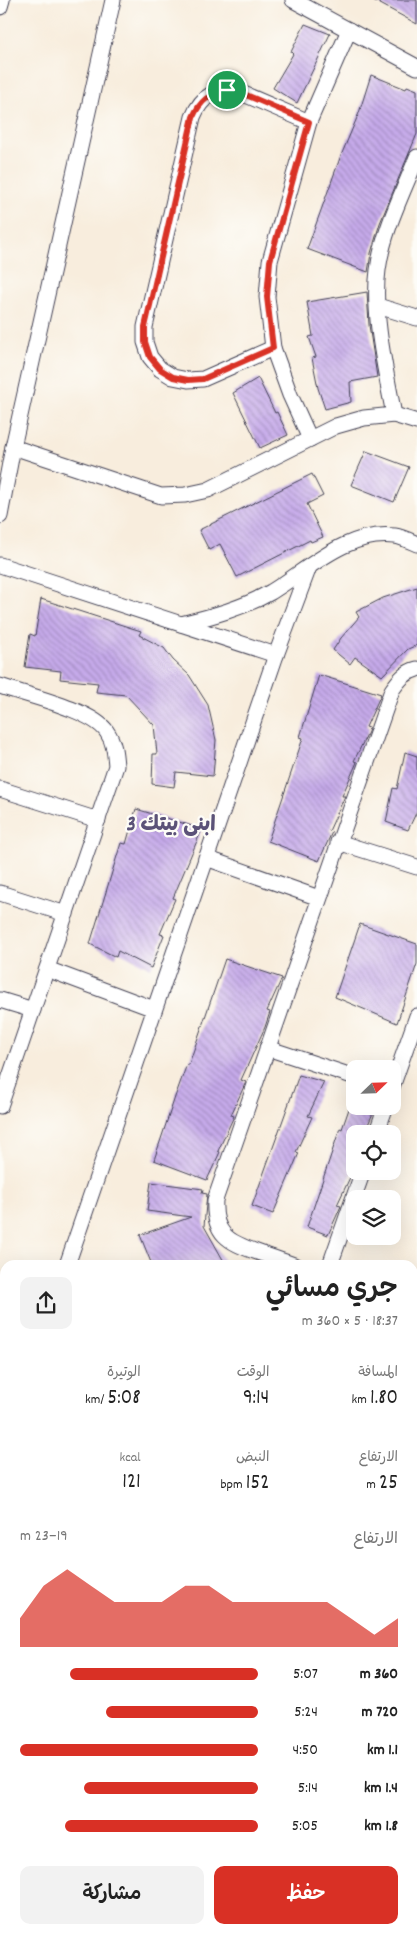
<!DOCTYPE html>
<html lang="ar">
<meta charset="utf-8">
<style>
body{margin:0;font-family:Dekko,"Playpen Sans Arabic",sans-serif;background:#f2f2f2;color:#222;direction:rtl;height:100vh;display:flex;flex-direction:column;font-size:19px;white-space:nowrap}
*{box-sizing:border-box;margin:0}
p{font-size:16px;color:#767676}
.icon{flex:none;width:28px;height:28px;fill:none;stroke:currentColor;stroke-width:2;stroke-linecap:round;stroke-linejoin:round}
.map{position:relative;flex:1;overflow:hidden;direction:ltr}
.side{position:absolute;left:0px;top:1260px;width:418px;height:674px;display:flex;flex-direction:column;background:#fff;border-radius:15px 15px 0 0;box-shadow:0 5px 20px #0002;direction:rtl}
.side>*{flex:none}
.needle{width:32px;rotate:67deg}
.fabs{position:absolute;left:346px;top:1060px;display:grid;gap:10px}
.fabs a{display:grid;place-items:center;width:55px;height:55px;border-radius:10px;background:#fff;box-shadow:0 5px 20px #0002;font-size:25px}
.pin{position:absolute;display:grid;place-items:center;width:42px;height:42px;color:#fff;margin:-21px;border:2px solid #fff;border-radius:50%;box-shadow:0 1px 5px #0007}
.round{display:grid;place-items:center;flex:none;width:52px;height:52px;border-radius:10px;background:#f2f2f2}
.overview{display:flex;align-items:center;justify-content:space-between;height:85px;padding:0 20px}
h1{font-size:28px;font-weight:600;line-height:38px}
.figures{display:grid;grid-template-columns:repeat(3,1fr);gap:8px;height:85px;padding:5px 20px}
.figures div{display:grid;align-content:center}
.figures b{font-size:21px;font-weight:600}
.figures small{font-size:14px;font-weight:400}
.figures p{font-size:14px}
.chart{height:140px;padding:10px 20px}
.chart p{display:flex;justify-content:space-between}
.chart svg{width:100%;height:90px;margin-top:5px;fill:#d93025;opacity:.7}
.action{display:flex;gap:10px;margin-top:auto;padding:10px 20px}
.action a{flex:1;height:58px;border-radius:10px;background:#d93025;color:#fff;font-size:20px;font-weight:600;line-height:58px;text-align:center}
.action a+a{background:#f2f2f2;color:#222}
ul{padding:0 20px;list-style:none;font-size:16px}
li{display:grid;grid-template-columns:80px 60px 1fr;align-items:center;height:38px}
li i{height:12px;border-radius:6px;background:#d93025}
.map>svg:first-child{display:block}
.building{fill:url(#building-back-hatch)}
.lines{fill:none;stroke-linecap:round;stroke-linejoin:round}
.minor-casing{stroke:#424053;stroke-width:17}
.minor{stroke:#fff;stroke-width:15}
.route-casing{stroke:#fff;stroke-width:10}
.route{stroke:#d93025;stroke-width:6}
.labels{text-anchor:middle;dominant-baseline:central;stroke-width:4.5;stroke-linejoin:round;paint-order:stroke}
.district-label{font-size:21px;font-weight:bold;fill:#5b5278;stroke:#fdfcf7}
</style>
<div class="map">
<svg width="417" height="1933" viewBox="0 0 417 1933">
<defs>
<pattern id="building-back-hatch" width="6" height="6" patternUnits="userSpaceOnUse" patternTransform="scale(1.25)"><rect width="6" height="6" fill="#c6aaea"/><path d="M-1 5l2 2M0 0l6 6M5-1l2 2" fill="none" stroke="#a08abf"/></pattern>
</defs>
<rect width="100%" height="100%" fill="#fdfcf7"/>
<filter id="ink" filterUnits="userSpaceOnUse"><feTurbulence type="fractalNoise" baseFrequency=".02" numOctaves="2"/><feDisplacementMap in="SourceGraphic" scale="10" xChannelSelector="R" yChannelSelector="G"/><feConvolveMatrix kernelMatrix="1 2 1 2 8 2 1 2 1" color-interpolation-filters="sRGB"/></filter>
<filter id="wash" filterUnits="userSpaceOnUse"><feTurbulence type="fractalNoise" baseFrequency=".0096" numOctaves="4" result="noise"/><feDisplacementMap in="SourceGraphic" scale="20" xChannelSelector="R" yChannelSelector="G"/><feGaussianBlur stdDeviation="1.12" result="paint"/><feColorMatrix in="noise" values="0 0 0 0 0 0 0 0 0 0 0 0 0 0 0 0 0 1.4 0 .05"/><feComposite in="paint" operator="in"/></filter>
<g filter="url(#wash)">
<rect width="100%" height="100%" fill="#f8eddd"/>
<g id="blocks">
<g class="building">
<path d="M373,0H417V24Z"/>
<path d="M305,24L330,34L297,103L273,88L293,54L291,52Z"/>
<path d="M371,75L406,89L407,86L417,90V134L380,223L371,253L368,272L307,249L340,158L359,113Z"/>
<path d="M367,292L369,325L377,377L350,382L351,402L325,409L318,388L312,358L316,357L309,337L313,336L307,302Z"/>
<path d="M258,378L275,413L277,412L288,435L260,448L233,393Z"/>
<path d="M366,451L409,467L394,502L351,485Z"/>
<path d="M312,474L323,496L307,504L323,537L311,542L310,540L237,577L220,544L209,550L199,530Z"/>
<path d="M417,587V645L408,649L382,676L355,657L350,664L333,650L341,638L359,617L356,612L383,598Z"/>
<path d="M41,599L141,631L139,635L164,648L173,660L189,675L208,705L216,740L213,776L176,772L174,787L152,784L153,754H157L154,725L126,695L96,692L98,683L60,679L61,671L25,667L30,634L35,636Z"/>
<path d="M319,675L381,694L366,727L369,728L368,732L354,761L357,762L342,796H345L329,831L332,832L319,861L268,841L303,738L300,737Z"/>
<path d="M405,752L417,756V811L408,830L386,822L393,788L397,789Z"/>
<path d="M136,809L202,829L173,898L175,899L160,934L164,935L151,968L118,951L116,957L90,944L121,843L126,844Z"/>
<path d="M360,924L417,944V964L397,1023L335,997Z"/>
<path d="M225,959L282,978L267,1011L270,1012L265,1027L241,1080L246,1082L231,1115L234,1116L218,1151L220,1152L207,1180L154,1160L175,1097L187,1064H189Z"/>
<path d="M299,1075L324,1082L308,1116L312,1117L296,1152L299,1153L273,1214L252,1206Z"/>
<path d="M350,1106H376L364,1134H355V1158L351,1168L354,1169L337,1205L341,1206L328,1235L307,1227L340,1128L342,1129Z"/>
<path d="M151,1182L203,1189L202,1193L207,1194L204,1226L226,1265H152L140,1235L191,1217L147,1211Z"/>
</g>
</g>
</g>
<g filter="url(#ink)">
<use href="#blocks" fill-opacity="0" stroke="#424053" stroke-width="1"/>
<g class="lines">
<defs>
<g id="minor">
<path d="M293,0L417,67"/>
<path d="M0,7L2,0"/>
<path d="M378,306L417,318"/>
<path d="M273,348L203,379L188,380L173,377L160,369L150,357L145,342V327L193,117C202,95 216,88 239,92L309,122"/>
<path d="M394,415C386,372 372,313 378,270C383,231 403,193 417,157"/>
<path d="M310,439L290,395L273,348L267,297L270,261L309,122L349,30"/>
<path d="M13,447L161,496L185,495L208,490L336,426L364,418L394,415L417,422"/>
<path d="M0,516L13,447L113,0"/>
<path d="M0,565L276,655"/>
<path d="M181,624C213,616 243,608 271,592C309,569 347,530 395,536C402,537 410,541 417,544"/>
<path d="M0,686C26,695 93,710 107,732C114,742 115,753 116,766L0,1106"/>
<path d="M0,789L98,820"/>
<path d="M338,842L417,867"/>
<path d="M206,858L319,898"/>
<path d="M0,893L66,914"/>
<path d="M47,969L154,1009"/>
<path d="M0,1000L33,1010"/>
<path d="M267,1048L355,1077"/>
<path d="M392,1087L417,1016"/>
<path d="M376,1134L386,1106"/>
<path d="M67,1265L276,655L309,567"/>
<path d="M294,1265C282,1261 269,1256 257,1252C228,1242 213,1234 215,1200L392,690C399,680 405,672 417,669"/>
<path d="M330,1265L363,1171"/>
<path d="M0,1326L5,1324"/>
<path d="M412,1356L417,1343"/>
<path d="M412,1426L417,1413"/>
<path d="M0,1448L5,1445"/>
<path d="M412,1554L417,1541"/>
<path d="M0,1561L5,1558"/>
<path d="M412,1641L417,1629"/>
<path d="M0,1730H5"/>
<path d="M0,1836L5,1837"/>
<path d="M345,1929L347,1933"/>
<path d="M204,1933L208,1929"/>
</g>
</defs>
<use href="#minor" class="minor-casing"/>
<use href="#minor" class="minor"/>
</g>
</g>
<g class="lines" filter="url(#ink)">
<defs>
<path id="route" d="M227,90L239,92L309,122L270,261L267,297L273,348L203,379L188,380L173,377L160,369L150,357L145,342V327L193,117C200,101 210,93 227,90Z"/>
</defs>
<use href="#route" class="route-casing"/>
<use href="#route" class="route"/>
</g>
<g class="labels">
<g class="district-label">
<text x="171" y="826">ابنى بيتك 3</text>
</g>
</g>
</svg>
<div class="fabs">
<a><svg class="needle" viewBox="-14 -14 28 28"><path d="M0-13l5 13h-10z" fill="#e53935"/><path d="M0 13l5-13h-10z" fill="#767676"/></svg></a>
<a><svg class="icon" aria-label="locate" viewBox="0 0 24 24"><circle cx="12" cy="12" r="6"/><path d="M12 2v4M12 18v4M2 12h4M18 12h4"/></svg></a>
<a><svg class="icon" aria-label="layers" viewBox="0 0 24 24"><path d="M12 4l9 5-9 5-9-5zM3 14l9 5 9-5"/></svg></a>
</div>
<div class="pin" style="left:227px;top:90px;background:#1e9e55"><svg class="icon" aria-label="arrive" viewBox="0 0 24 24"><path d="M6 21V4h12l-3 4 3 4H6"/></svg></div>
<section class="side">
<div class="overview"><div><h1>جري مسائي</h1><p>18:37 · 5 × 360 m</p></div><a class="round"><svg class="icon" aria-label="share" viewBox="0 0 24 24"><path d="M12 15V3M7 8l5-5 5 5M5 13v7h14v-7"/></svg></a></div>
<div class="figures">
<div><p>المسافة</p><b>1.80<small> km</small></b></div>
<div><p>الوقت</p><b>9:14</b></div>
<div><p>الوتيرة</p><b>5:08<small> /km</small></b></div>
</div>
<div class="figures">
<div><p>الارتفاع</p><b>25<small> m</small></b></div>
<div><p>النبض</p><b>152<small> bpm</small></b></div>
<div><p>kcal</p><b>121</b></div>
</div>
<div class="chart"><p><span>الارتفاع</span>19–23 m</p>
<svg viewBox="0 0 160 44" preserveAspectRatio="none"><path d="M0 44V30L10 14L20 6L30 14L40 22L50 22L60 22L70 14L80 14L90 22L100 22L110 22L120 22L130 22L140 30L150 38L160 30V44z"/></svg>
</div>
<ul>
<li><b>360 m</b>5:07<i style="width:79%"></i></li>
<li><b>720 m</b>5:24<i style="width:64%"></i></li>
<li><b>1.1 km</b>4:50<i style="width:100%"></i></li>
<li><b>1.4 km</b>5:14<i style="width:73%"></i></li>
<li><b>1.8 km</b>5:05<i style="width:81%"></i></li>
</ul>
<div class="action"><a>حفظ</a><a>مشاركة</a></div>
</section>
</div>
